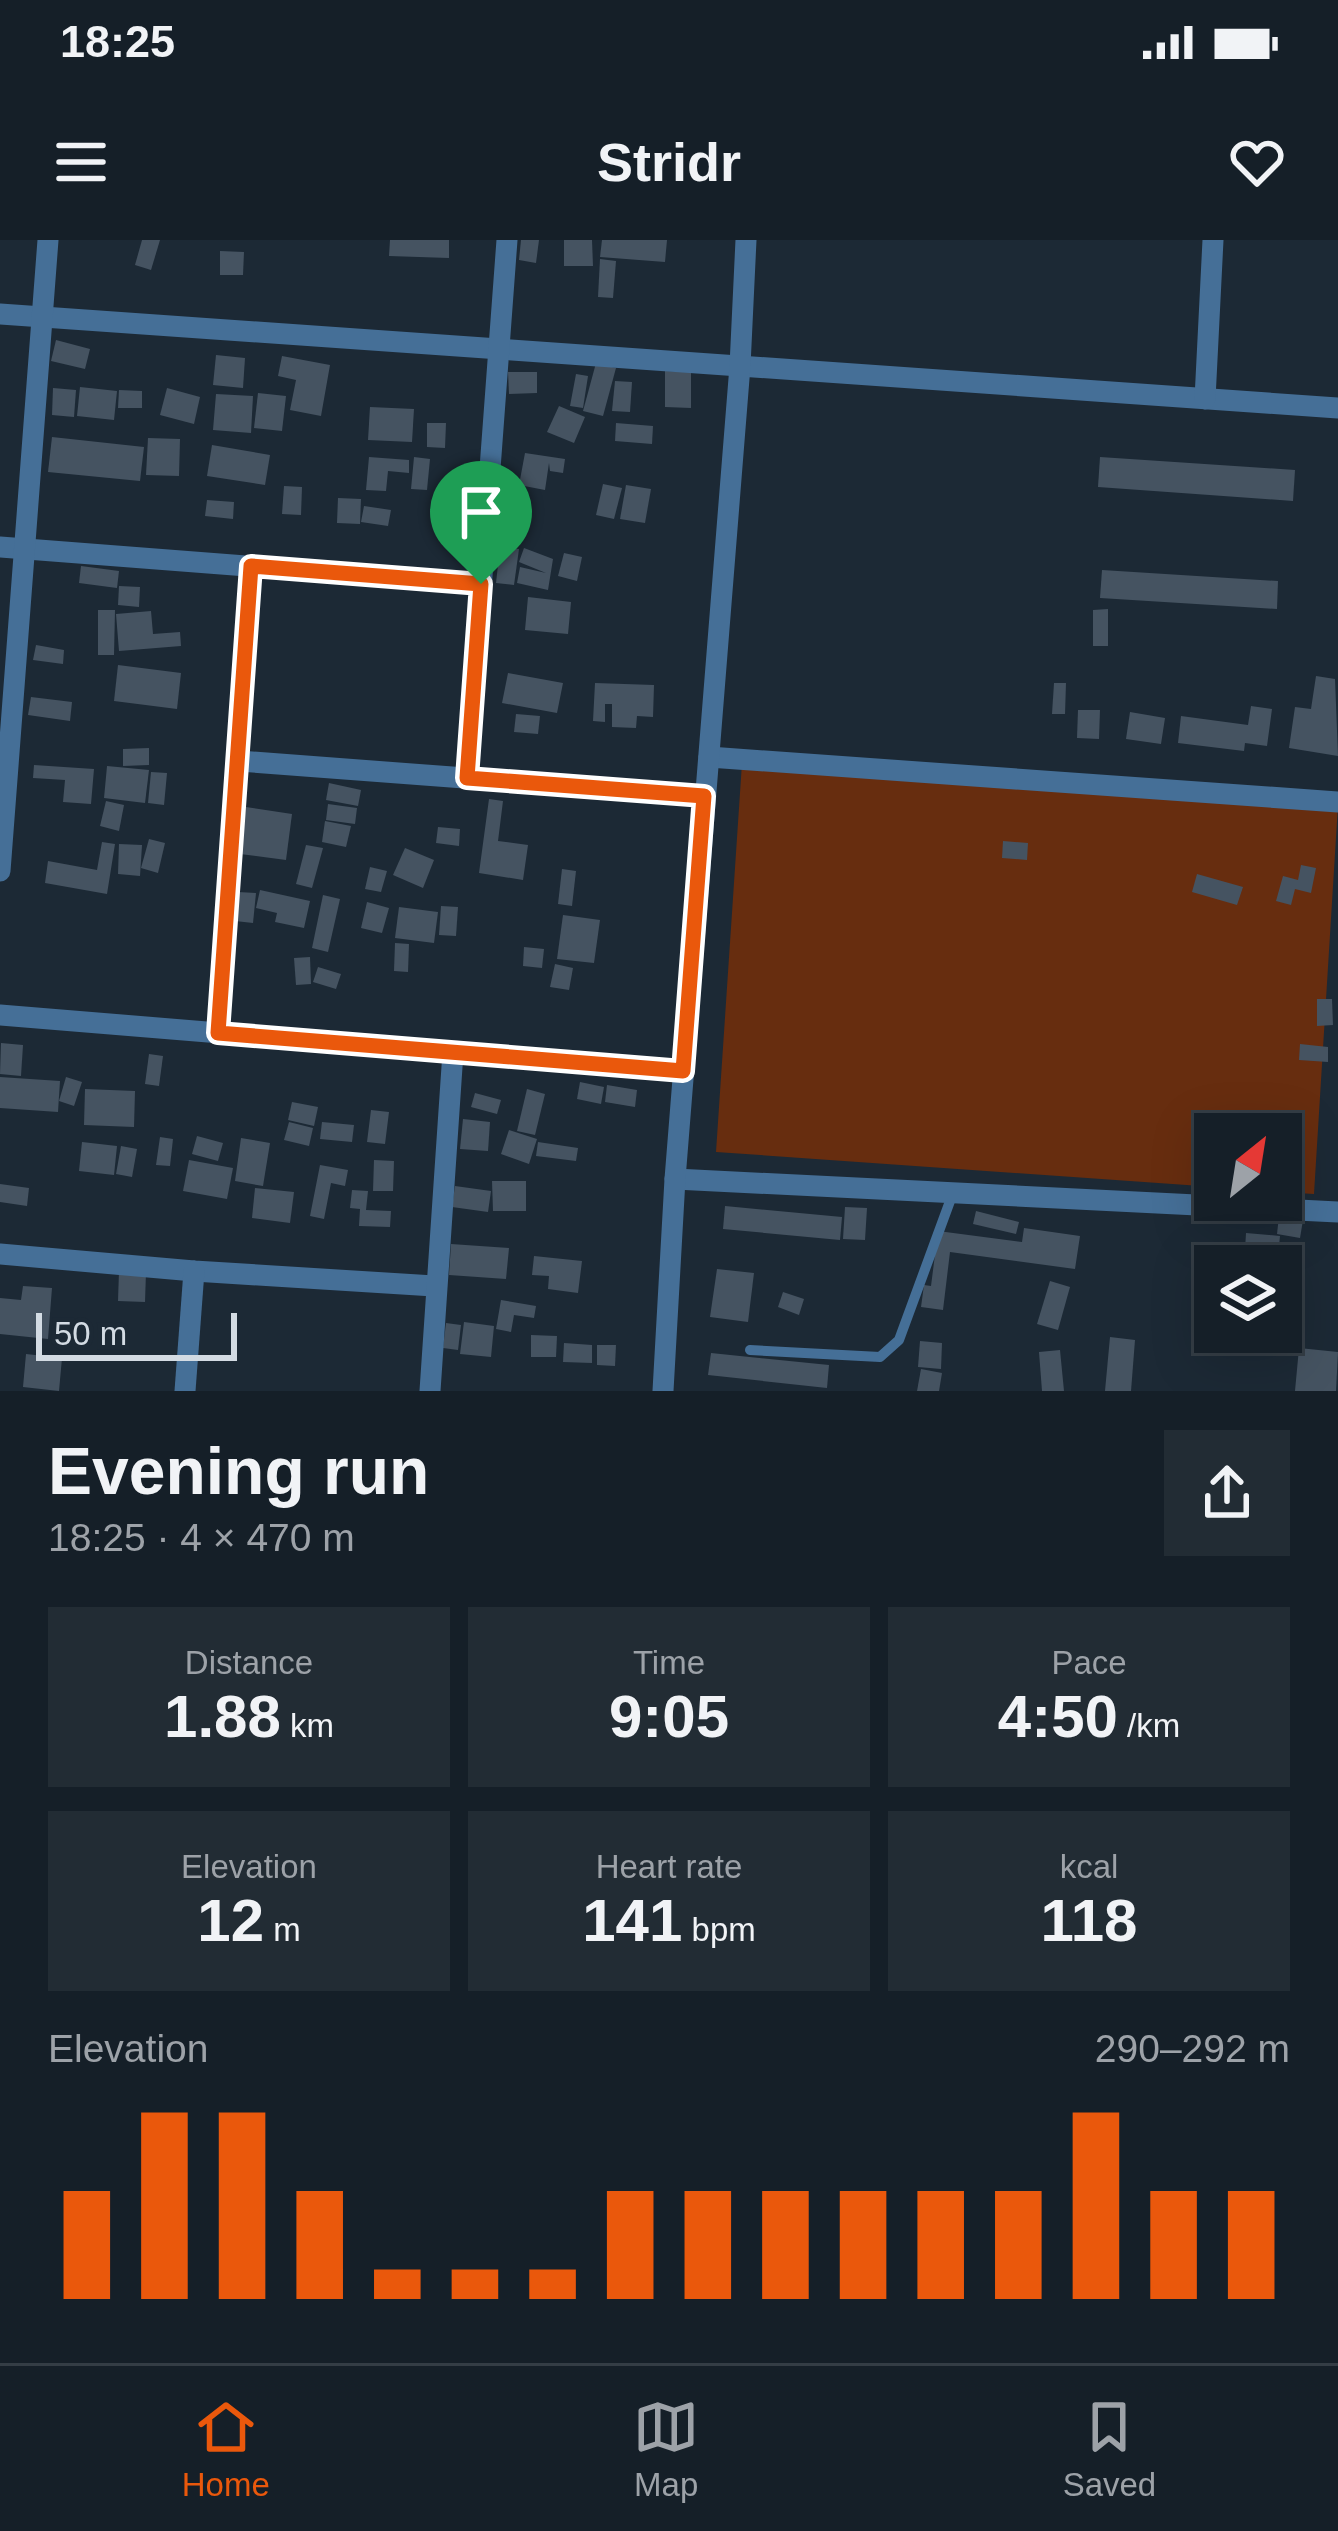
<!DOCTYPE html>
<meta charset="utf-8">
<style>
body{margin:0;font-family:Helvetica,sans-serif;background:#222c34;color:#f1f3f6;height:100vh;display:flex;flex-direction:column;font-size:45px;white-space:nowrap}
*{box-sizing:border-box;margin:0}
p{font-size:39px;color:#9da2a8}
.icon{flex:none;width:66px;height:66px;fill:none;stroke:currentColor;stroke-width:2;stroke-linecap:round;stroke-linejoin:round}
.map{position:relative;height:1151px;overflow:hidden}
.sheet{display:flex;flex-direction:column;background:#151f28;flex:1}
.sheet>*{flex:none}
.needle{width:78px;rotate:30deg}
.fabs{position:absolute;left:1194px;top:873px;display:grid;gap:24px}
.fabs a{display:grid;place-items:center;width:108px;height:108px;border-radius:0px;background:#151f28;box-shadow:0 12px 48px #0002,0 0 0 3px #343d45;font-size:60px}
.scale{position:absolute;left:36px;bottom:30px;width:201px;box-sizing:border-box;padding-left:12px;border:6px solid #d3dbe3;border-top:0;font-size:33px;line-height:42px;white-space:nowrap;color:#d3dbe3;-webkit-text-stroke:9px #1c2935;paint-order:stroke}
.pin{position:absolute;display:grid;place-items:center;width:102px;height:102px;color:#fff;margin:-123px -51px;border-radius:50% 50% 50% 0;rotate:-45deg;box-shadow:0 0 12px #0007}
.pin .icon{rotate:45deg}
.round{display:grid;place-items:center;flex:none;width:126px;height:126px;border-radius:0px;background:#222c34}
.summary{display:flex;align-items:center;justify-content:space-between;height:204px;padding:0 48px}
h1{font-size:66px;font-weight:700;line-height:90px}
.stats{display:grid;grid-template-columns:repeat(3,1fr);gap:18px;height:204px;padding:12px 48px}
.stats div{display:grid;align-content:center;border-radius:0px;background:#222c34;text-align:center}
.stats b{font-size:60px;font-weight:700}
.stats small{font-size:33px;font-weight:400}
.stats p{font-size:33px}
.chart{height:336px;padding:24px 48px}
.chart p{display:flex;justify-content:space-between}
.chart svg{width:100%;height:216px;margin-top:12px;stroke:#ea580c;stroke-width:6}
.status{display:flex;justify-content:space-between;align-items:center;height:84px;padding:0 60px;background:#151f28;direction:ltr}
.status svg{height:33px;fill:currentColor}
header{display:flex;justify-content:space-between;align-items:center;height:156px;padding:0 48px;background:#151f28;font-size:54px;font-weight:700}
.dock{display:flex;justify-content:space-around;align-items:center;height:168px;border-top:3px solid #343d45;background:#151f28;font-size:33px;color:#9da2a8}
.dock a{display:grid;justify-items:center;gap:6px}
.dock .selected{color:#ea580c}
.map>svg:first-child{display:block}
.green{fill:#672d0f}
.building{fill:#455361}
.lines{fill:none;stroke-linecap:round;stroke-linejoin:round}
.service{stroke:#456f97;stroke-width:10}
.minor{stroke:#456f97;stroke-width:21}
.route-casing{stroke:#fff;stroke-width:24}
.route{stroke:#ea580c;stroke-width:15}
</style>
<div class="status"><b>18:25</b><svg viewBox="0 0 49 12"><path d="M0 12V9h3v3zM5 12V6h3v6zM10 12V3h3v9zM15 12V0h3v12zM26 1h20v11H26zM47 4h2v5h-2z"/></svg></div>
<header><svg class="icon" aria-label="menu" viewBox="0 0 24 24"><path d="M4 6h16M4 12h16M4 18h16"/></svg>Stridr<svg class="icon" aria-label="heart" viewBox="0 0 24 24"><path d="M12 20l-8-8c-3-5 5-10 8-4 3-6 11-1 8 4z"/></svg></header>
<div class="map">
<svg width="1338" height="1151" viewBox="0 0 1338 1151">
<rect width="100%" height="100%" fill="#1c2935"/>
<path class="green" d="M742,523L1338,565L1314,954L1281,952V894H1215V947L716,912Z"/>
<g class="building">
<path d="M142,0H160L151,30L135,25Z"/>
<path d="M390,0H449V18L389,16Z"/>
<path d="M521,0H539L536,23L519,20Z"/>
<path d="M564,0H592L593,26H564Z"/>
<path d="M602,0H667L665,22L600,17Z"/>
<path d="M220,11L244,12L243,35H220Z"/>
<path d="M600,19L616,21L613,58L598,57Z"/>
<path d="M56,100L90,109L85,129L51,121Z"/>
<path d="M216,115L245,118L243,148L213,145Z"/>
<path d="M282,116L330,125L321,176L290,170L296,140L278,136Z"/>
<path d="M596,123L616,128L603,176L583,171Z"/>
<path d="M665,131L691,132V168L665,167Z"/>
<path d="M508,132H537V153L509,154Z"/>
<path d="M576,134L588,136L583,168L570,166Z"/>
<path d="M615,141L632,142L630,172L612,171Z"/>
<path d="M80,147L117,151L114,180L77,176Z"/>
<path d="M53,148L76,150L74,177L52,175Z"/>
<path d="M167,148L200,157L194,184L160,175Z"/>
<path d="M119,150L142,151V168H118Z"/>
<path d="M258,153L286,156L282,191L254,188Z"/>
<path d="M216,154L253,156L251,193L213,190Z"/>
<path d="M559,166L585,177L574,203L547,192Z"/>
<path d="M370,167L414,169L412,202L368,200Z"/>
<path d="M427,183H446L445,208L427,207Z"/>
<path d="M616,183L653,186L652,204L615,201Z"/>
<path d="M52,197L144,207L140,241L48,232Z"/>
<path d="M148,198L180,199L179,236L146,235Z"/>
<path d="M212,205L270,215L265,245L207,236Z"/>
<path d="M525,213L565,219L563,233L550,231L549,223L545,250L519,245Z"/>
<path d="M369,217L409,220V233L388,231L386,251L366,250Z"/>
<path d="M414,217L430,219L427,250L411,249Z"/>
<path d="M1100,217L1295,230L1293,261L1098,247Z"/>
<path d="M603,244L622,248L614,279L596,275Z"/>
<path d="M626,245L651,249L645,283L620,279Z"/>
<path d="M284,246L302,247L301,275L282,274Z"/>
<path d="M338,258L361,259L360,284L337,283Z"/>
<path d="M207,260L234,262L233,279L205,276Z"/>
<path d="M364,266L391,270L388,286L361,282Z"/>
<path d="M500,307L519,309L514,345L496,343Z"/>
<path d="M524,308L553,319L548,350L517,343L520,327L546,333L519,322Z"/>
<path d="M564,313L582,317L577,341L558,336Z"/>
<path d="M81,326L119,331L117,348L79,343Z"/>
<path d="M1102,330L1278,341L1277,369L1100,358Z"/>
<path d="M119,346L140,347L139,367L118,365Z"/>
<path d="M528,357L571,362L568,394L525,390Z"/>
<path d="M1108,369V406H1093V370Z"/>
<path d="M98,370H115L114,415H98Z"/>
<path d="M151,371L153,394L180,392L181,406L119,411L116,374Z"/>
<path d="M36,405L64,410L63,424L33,420Z"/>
<path d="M118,425L181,433L177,469L114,461Z"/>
<path d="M508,433L563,443L557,473L502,463Z"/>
<path d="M1316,436L1335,439L1338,516L1289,508L1295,467L1311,469Z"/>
<path d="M595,443L654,445L653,477L637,476L636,488L612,487V464H605V482L593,481Z"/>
<path d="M1054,443H1066L1065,474H1052Z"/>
<path d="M31,457L72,462L70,481L28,475Z"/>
<path d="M1251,466L1272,469L1267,506L1245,503L1244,511L1178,503L1181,476L1248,485Z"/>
<path d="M1078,470H1100L1099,499L1077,498Z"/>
<path d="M1130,472L1165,478L1161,504L1126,499Z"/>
<path d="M516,474L540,476L538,494L514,492Z"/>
<path d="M149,508V525L123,526V509Z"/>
<path d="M34,525L94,529L91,564L63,562L65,540L33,538Z"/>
<path d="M107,526L149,530L145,563L104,558Z"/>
<path d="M151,532L167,533L164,565L148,563Z"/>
<path d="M329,543L361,550L358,566L326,560Z"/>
<path d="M489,559L503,561L498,601L528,605L523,640L479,633Z"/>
<path d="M106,561L124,565L119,591L100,586Z"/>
<path d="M328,564L357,568L355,584L326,580Z"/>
<path d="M246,567L292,574L286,620L240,614Z"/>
<path d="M325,581L351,586L346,607L322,602Z"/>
<path d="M438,587L460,589L459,606L436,603Z"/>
<path d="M149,599L165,603L158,633L141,628Z"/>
<path d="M1003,601L1028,603L1027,620L1002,618Z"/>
<path d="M102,602L115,604L107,654L45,643L48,621L97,630Z"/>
<path d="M119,604L142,605L140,636L118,634Z"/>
<path d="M306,605L323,608L312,648L296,644Z"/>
<path d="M405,608L434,620L423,648L393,635Z"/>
<path d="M1301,625L1316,628L1311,653L1295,649L1291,665L1276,661L1283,636L1298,640Z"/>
<path d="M370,627L387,631L381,652L365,649Z"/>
<path d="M562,629L576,631L572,666L558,664Z"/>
<path d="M1197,634L1243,647L1237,665L1192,652Z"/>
<path d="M260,650L310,661L304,688L275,682L277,673L256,668Z"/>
<path d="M238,652L256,653L253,683L235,681Z"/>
<path d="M323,655L340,659L328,712L312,708Z"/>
<path d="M367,662L389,668L382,693L361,688Z"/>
<path d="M441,666L458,667L456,696L439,695Z"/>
<path d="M399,667L438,672L434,703L395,698Z"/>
<path d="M563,675L600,680L594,723L557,719Z"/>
<path d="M395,703L409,704L408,732L394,731Z"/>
<path d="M524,707L544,709L542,728L523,726Z"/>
<path d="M310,717L311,744L296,745L294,718Z"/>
<path d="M555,724L573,728L569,750L550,747Z"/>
<path d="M318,727L341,734L336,749L313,742Z"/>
<path d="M1317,759H1332L1333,785L1317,786Z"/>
<path d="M1,803L23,805L21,836L0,834Z"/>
<path d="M1300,804L1328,807V822L1299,820Z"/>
<path d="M149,814L163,816L159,846L145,844Z"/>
<path d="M0,837L60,841L58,872L0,868Z"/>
<path d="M66,837L82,842L74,866L59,861Z"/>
<path d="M580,842L604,847L601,864L577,859Z"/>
<path d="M607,845L637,850L635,867L605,862Z"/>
<path d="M85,849L135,851L134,887L84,885Z"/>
<path d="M527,849L545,854L535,895L517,891Z"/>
<path d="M475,853L501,860L497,874L471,867Z"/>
<path d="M292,862L318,867L314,886L288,880Z"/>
<path d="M371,870L389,872L385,904L367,902Z"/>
<path d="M463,879L490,882L488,911L460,909Z"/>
<path d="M289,882L313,888L309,906L284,900Z"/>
<path d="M322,882L354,885L352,902L320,899Z"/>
<path d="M509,890L537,899L529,924L501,914Z"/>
<path d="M197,896L223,903L218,921L192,914Z"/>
<path d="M160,897L173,899L170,926L156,925Z"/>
<path d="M241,898L270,903L263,946L235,941Z"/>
<path d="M82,902L117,906L114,935L79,931Z"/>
<path d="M538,902L578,908L576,921L536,916Z"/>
<path d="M121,906L137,909L132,937L116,934Z"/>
<path d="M189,920L233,928L227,959L183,951Z"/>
<path d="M374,920L394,921L393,951H373Z"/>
<path d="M320,925L348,930L345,946L331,943L324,979L310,976Z"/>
<path d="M492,941H526V971H493Z"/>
<path d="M0,944L29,948L27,966L0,962Z"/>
<path d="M455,946L491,951L488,972L452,967Z"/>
<path d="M255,948L294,952L290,983L252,978Z"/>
<path d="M352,950L368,951L366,970L391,971L390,987L359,986L360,969L350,968Z"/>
<path d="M725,966L842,977L840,1000L723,989Z"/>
<path d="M845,967L867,968L865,1000L843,999Z"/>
<path d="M976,971L1019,982L1016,994L973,984Z"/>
<path d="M1279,976L1303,980L1300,998L1277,994Z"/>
<path d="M1024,988L1080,996L1075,1029L950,1012L943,1070L921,1067L924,1045L931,1046L938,991L1022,1002Z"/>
<path d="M1246,993L1280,996L1278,1016L1294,1017L1291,1046L1281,1045V1026H1244Z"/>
<path d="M451,1004L509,1008L506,1039L449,1035Z"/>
<path d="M534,1016L582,1021L578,1053L548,1049L549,1036L532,1035Z"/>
<path d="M717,1029L754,1033L748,1082L710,1077Z"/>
<path d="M119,1031L146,1032L145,1062L118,1061Z"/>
<path d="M1050,1041L1070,1047L1058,1090L1037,1084Z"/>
<path d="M23,1046L52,1048L48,1099L0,1094V1058L21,1060Z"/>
<path d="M783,1052L804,1059L799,1075L778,1067Z"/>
<path d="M501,1060L536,1066L534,1078L514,1075L511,1092L496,1089Z"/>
<path d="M464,1082L494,1086L491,1117L460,1114Z"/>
<path d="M446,1083L461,1085L458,1110L443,1108Z"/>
<path d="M531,1095L557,1096L556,1117H531Z"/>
<path d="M1110,1097L1135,1100L1131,1151H1105Z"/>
<path d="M920,1101L942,1103L941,1129L918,1127Z"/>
<path d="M564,1103L592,1105V1123L563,1122Z"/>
<path d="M597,1105H616L615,1126L597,1125Z"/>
<path d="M1299,1108L1338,1112L1336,1151H1295Z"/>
<path d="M1060,1110L1064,1151H1042L1039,1112Z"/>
<path d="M711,1113L829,1125L827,1148L708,1135Z"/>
<path d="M26,1114L62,1118L59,1151L23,1147Z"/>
<path d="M921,1129L942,1133L939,1151H917Z"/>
</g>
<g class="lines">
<path class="service" d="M750,1110L880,1117L899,1100L953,953"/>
<g class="minor">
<path d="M0,74L1338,168"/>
<path d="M1205,159L1213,0"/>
<path d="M0,307L481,344"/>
<path d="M709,517L1338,562"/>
<path d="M239,521L705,556"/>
<path d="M467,538L507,0"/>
<path d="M0,631L48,0"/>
<path d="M0,775L683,831"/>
<path d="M218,793L251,326"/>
<path d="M675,939L1338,972"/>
<path d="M0,1014L194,1031L434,1046"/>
<path d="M185,1151L194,1031"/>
<path d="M430,1151L453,812"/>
<path d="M663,1151L675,939L740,126L746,0"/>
</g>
</g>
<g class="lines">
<defs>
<path id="route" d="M251,326L481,344L467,538L704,556L683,831L218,793Z"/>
</defs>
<use href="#route" class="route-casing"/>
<use href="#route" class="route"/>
</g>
</svg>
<div class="fabs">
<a><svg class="needle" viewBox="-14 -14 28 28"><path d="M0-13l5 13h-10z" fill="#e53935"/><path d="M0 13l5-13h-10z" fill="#9da2a8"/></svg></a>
<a><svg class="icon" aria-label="layers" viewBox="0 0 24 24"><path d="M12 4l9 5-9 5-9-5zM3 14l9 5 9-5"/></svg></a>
</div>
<div class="scale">50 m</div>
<div class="pin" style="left:481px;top:344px;background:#1e9e55"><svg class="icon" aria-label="arrive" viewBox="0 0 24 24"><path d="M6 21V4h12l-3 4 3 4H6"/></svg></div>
</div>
<section class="sheet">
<div class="summary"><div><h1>Evening run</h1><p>18:25 · 4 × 470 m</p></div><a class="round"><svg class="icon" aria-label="share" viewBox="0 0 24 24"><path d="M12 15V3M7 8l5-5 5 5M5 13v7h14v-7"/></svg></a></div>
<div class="stats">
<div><p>Distance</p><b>1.88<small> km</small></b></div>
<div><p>Time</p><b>9:05</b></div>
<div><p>Pace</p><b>4:50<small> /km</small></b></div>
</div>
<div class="stats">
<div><p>Elevation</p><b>12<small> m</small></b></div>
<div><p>Heart rate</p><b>141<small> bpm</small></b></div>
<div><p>kcal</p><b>118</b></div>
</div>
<div class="chart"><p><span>Elevation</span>290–292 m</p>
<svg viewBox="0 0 160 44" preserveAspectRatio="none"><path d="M5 44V22M15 44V6M25 44V6M35 44V22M45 44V38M55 44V38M65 44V38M75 44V22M85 44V22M95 44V22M105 44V22M115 44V22M125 44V22M135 44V6M145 44V22M155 44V22"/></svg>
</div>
</section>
<nav class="dock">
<a class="selected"><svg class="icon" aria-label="home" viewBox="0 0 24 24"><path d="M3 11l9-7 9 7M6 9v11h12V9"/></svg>Home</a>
<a><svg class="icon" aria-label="map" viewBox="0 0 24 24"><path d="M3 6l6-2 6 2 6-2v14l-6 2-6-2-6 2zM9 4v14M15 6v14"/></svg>Map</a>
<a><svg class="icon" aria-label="saved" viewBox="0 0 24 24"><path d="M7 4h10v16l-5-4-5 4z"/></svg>Saved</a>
</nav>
